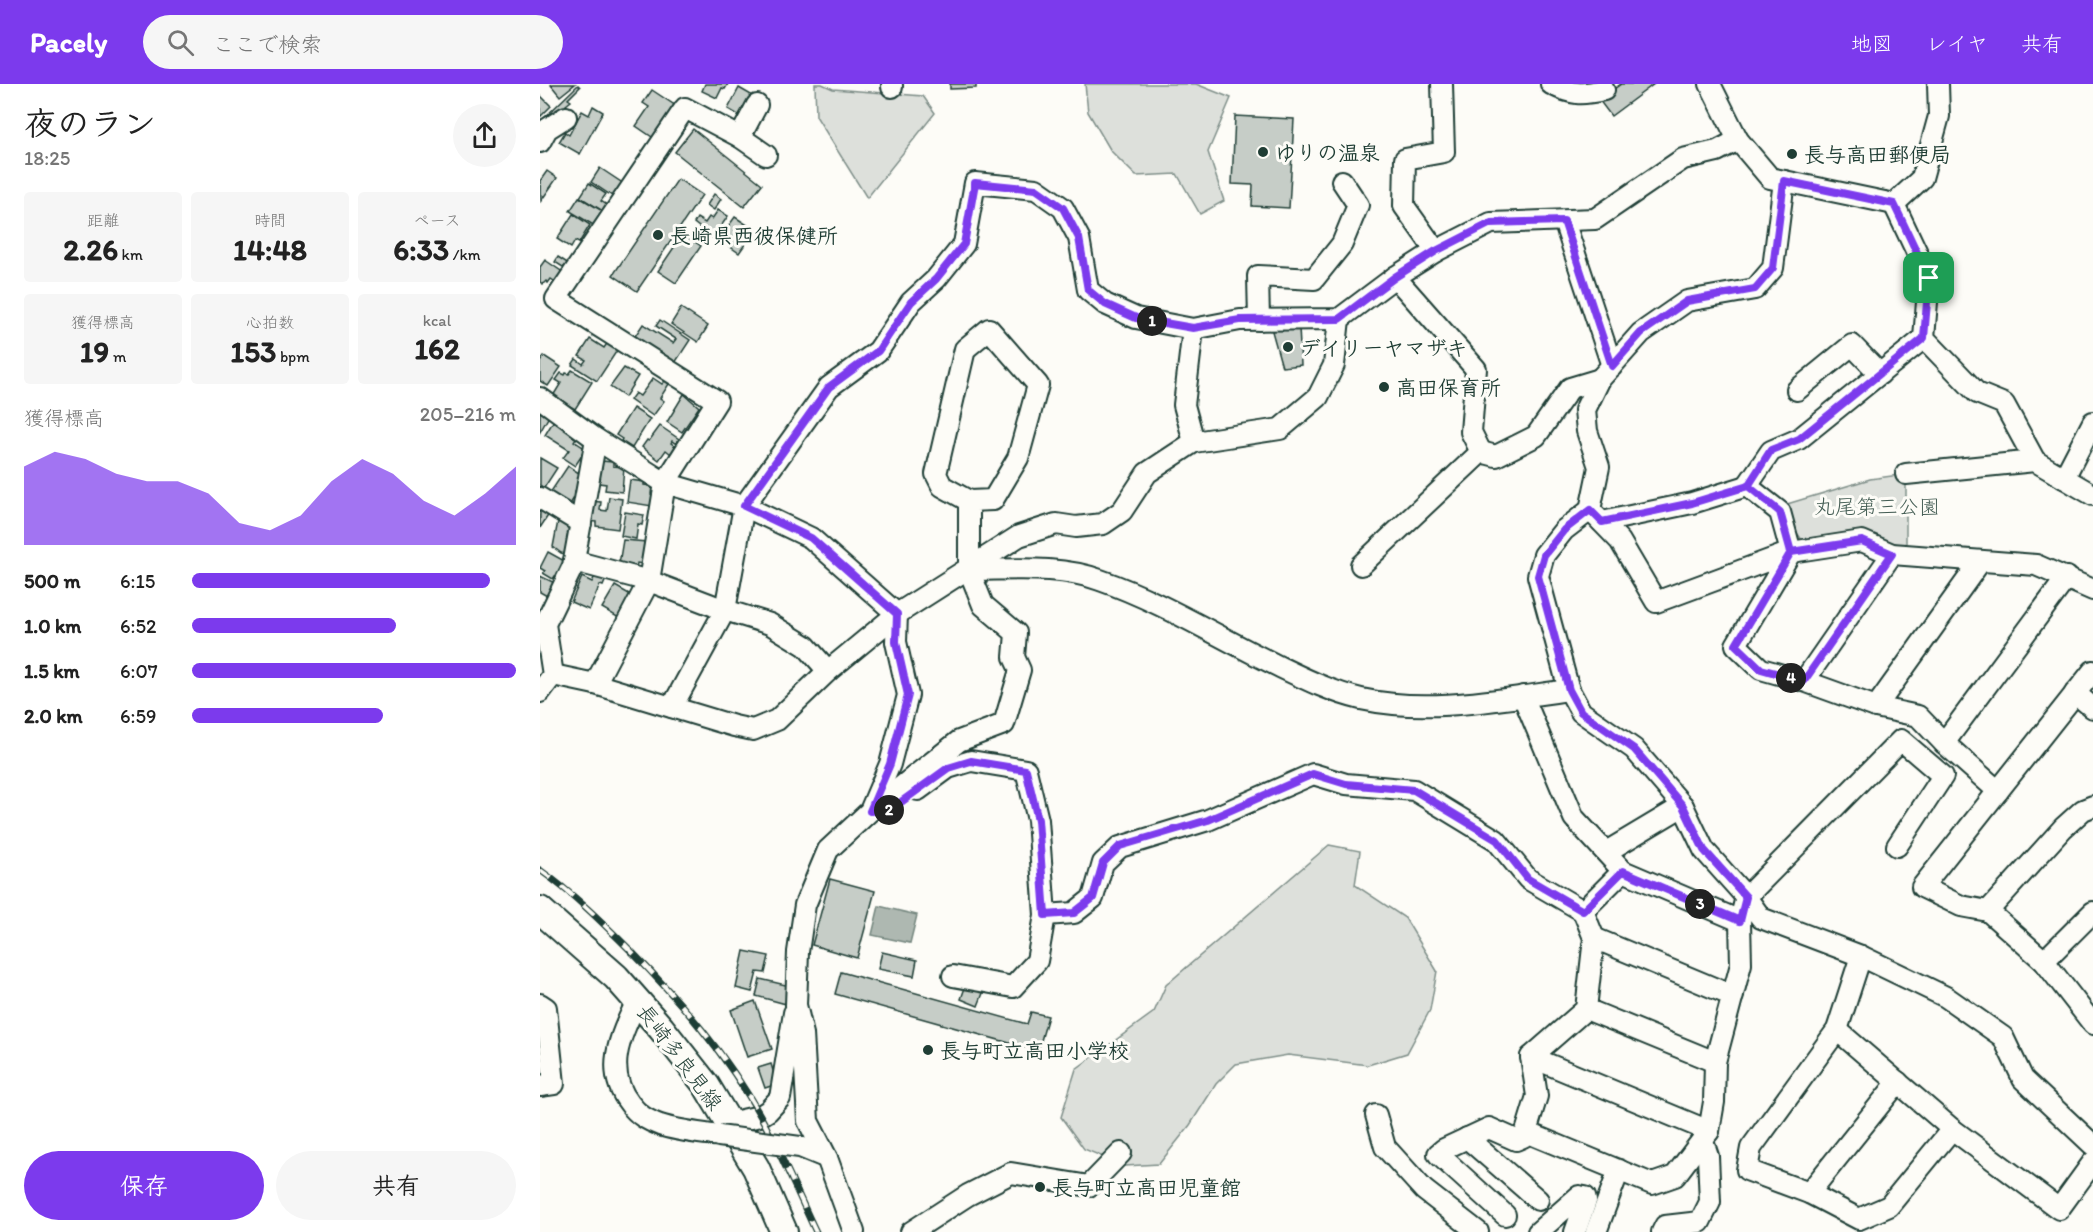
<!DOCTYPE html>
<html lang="ja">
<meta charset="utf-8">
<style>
body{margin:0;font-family:Itim,"Klee One",sans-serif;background:#f6f6f6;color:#222;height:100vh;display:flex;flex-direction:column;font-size:22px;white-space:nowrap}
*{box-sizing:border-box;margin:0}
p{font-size:20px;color:#767676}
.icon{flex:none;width:33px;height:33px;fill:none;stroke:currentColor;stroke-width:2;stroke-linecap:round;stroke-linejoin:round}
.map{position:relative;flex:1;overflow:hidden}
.side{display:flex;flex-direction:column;background:#fff;width:540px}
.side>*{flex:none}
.pin{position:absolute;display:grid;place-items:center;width:51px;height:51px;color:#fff;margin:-26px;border-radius:12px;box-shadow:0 3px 9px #0006}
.km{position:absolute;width:30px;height:30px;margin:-15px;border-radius:50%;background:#222;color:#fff;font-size:16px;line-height:30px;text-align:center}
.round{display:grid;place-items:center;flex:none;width:63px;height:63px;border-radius:32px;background:#f6f6f6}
.summary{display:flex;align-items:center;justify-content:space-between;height:102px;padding:0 24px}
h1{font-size:33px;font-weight:800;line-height:45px}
.metrics{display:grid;grid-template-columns:repeat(3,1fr);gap:9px;height:102px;padding:6px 24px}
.metrics div{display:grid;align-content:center;border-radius:6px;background:#f6f6f6;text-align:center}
.metrics b{font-size:30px;font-weight:800}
.metrics small{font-size:16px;font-weight:400}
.metrics p{font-size:16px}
.chart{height:168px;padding:12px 24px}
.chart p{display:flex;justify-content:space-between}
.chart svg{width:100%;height:108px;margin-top:6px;fill:#7c3aed;opacity:.7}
.cta{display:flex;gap:12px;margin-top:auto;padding:12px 24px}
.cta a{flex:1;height:69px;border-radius:36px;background:#7c3aed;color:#fff;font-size:24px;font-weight:800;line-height:69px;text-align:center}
.cta a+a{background:#f6f6f6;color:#222}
ul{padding:0 24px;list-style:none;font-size:20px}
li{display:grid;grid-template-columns:96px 72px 1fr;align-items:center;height:45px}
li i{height:15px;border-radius:8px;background:#7c3aed}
header{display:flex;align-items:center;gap:36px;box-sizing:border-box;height:84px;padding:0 30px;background:#7c3aed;color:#fff}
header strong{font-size:28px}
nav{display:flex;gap:33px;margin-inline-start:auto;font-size:21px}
.search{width:420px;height:54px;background:#f6f6f6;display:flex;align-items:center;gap:15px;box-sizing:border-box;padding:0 21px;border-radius:33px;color:#767676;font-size:22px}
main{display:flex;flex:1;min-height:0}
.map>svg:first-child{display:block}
.green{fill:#dde0db;stroke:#7e8e88;stroke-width:1.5}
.water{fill:#aeb8b1;stroke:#75877f;stroke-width:1.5}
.building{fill:#c6cdc7;stroke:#1f3d34;stroke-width:1.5}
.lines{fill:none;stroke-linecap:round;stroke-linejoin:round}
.minor-casing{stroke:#1f3d34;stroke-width:24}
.major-casing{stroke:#1f3d34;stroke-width:30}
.minor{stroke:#fdfcf7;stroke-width:20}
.major{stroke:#fdfcf7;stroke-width:26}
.rail-casing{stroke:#1f3d34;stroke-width:7}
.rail{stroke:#fdfcf7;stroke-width:4.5;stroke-dasharray:14;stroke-linecap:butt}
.minor-bridge-casing{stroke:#1f3d34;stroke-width:24;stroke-linecap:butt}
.minor-bridge{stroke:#fdfcf7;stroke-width:20}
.route-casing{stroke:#fff;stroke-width:12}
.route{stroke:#7c3aed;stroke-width:8}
.poi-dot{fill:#1f3d34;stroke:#fdfcf7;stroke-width:2}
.labels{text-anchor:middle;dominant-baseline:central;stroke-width:6;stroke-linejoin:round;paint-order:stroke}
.poi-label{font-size:21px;font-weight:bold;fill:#1f3d34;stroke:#fdfcf7;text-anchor:start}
.park-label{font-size:21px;fill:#455e55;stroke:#fdfcf7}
.street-label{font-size:21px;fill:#1f3d34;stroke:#fdfcf7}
</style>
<header>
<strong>Pacely</strong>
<div class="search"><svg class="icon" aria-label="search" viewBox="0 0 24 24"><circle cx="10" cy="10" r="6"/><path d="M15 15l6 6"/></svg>ここで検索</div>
<nav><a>地図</a><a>レイヤ</a><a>共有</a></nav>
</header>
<main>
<section class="side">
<div class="summary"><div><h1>夜のラン</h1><p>18:25</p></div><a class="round"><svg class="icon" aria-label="share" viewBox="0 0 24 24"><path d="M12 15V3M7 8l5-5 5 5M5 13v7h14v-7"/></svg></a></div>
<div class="metrics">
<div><p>距離</p><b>2.26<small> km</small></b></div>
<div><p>時間</p><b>14:48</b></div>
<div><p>ペース</p><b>6:33<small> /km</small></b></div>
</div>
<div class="metrics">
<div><p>獲得標高</p><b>19<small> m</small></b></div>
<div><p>心拍数</p><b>153<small> bpm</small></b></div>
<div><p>kcal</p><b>162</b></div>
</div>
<div class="chart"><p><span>獲得標高</span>205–216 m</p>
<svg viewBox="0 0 160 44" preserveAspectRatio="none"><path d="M0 44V12L10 6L20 9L30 15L40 18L50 18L60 23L70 35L80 38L90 32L100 18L110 9L120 15L130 26L140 32L150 23L160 12V44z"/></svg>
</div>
<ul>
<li><b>500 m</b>6:15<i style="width:92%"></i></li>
<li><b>1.0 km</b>6:52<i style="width:63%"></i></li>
<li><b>1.5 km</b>6:07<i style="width:100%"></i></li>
<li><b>2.0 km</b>6:59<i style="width:59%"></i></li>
</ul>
<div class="cta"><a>保存</a><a>共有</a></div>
</section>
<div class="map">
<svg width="1553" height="1148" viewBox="0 0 1553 1148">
<rect width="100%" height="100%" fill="#fdfcf7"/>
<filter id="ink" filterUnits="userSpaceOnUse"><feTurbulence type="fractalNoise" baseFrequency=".0167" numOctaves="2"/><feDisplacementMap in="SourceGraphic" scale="12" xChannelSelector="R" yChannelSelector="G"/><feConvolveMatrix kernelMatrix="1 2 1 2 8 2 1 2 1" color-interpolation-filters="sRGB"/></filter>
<g filter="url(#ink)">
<g class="green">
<path d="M275,0H282L293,5L383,12L395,29L327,114L276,32Z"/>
<path d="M545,0H656L691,14L668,68L684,117L660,130L637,90L596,92L571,67L548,28Z"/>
<path d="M1366,390V464L1325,449L1262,456L1255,446L1247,420L1330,395Z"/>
<path d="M789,761L820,767L815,801L865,834L897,887L890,926L867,969L828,981L748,971L696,980L676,1000L650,1041L619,1080L585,1082L544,1065L521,1033L536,985L614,928L626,901Z"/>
</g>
<path class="water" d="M339,822L377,831L370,859L332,851Z"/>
<g class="building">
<path d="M13,0H35L20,12L11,1Z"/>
<path d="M165,0H188L185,5L182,4L177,14L162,7Z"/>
<path d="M410,0H436V4L410,5Z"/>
<path d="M1081,0H1114L1071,32L1059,16Z"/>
<path d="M38,1L40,3L28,15L31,17L26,21L28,23L15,35L6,40L2,36Z"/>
<path d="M199,4L213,12L202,33L188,25Z"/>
<path d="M112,6L136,22L115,55L96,42L109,23L103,19Z"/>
<path d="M0,11L11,22L0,33Z"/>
<path d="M53,22L63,28L40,70L19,58L25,48L29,51L42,27L49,31Z"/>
<path d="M695,32L754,35L749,124L712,122L713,101L692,100Z"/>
<path d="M153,45L222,100L204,123L135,68Z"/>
<path d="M60,84L84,100L75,114L51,98Z"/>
<path d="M7,87L17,94L1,117L0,97Z"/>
<path d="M138,95L162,111L97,207L73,191Z"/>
<path d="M49,99L66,110L61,117L70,123L66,129L40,113Z"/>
<path d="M174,110L181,115L174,126L167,121Z"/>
<path d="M39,113L64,128L55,142L30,127Z"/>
<path d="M178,126L188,132L173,154L154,139L157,134L165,139L169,133L172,135Z"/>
<path d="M33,130L50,141L39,159L35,157L31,164L17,155Z"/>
<path d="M195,133L215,146L199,169L179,155Z"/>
<path d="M143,150L161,162L136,199L118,187Z"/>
<path d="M18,173L29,180L26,185L15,178Z"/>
<path d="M5,176L24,189L17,199L11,195L8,199L6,197L3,200L0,198V183Z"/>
<path d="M141,224L168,242L158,258L131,240Z"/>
<path d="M120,236L150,256L135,279L95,252L103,240L133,259L136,255L116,242Z"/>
<path d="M730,240L759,244L761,281L742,283Z"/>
<path d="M50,255L64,264L68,258L78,265L57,297L32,281L36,275L43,280L46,276L39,272Z"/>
<path d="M4,272L21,283L8,302L0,297V278Z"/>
<path d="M84,284L98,292L85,313L70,303Z"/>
<path d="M32,286L52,298L35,325L28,321L26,324L19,319L21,316L13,312L21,299L16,296L21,289L25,291L26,289L29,290Z"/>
<path d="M113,294L122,300L125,297L129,300L120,314L124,317L113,332L90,316L95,309L100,312Z"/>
<path d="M144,310L159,323L142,348L127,338Z"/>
<path d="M93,324L110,335L92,364L81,357L82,355L76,351Z"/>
<path d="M0,327L9,332L0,348Z"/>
<path d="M14,336L34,349L32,352L36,354L34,357L46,365L35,382L23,374L29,366L5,351Z"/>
<path d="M120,342L139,355L136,360L132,357L131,359L136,363L131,370L126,366L119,376L102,363L107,356L109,357Z"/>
<path d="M0,374L17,384L4,404L0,401Z"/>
<path d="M61,377L73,378V382L84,383L82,408L65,406L66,400L59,399Z"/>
<path d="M28,382L42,391L38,397L41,399L35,408L37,409L29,422L10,409Z"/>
<path d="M90,396L104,398V401L112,402L111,410H115L112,422L87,418Z"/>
<path d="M69,413L82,415L78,445L56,442V438L48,437L50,417L61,418L60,426L67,427Z"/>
<path d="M0,421L11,427L0,444Z"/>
<path d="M85,428L104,431L102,441L98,440L96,455L81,452Z"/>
<path d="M18,437L35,440L29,471L21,469L13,463Z"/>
<path d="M83,456L107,458L103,480L97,479L95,488L78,486Z"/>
<path d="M8,468L28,479L19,494L15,492L13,495L3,489L5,487L0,484Z"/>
<path d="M56,490L66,495L63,502L60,501L49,526L31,518L42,493L52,498Z"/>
<path d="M0,492L15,499L7,512L0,508Z"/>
<path d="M75,502L91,511L79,534L62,524Z"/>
<path d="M290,795L335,807L317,874L272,861Z"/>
<path d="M204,867L229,872L225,889L217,888L212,908L196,904Z"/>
<path d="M342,868L377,876L374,892L338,885Z"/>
<path d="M301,888L487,940L491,928L508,932L498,967L295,910Z"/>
<path d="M220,895L250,902L246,920L216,912Z"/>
<path d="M427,898L445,904L438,922L421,915Z"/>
<path d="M215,917L232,965L207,973L191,926Z"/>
<path d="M231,980L237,1000L225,1004L218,984Z"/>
</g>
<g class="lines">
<defs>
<g id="minor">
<path d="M1011,0C1032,11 1041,11 1064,6"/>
<path d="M1170,0L1198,56L1230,94L1354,120"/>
<path d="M352,3V0"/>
<path d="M200,53L217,21"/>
<path d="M0,58L7,45L26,33"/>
<path d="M1244,97L1233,184L1215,205L1147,217L1101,249L1060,295L1045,326L1047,347L1059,383L1050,426L1024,446L1004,471L998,492L1029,606L1041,628L1094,665L1143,722L1164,766L1206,813L1221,834L1321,872L1406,913L1463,953L1483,995L1553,1061"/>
<path d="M1354,120L1389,194L1384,254L1437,309L1464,320L1495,377L1553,411"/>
<path d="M1354,120L1382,94L1399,32L1398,0"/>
<path d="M1024,137L1072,282"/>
<path d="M896,167L864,122L865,75L904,68L902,0"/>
<path d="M855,193L936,285L931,348L941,368"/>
<path d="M719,236L718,192L774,195L802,160L818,121L802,97"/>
<path d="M653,245L644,321L654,358"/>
<path d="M1384,254L1259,355L1231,367L1207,402L1240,428L1251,468L1196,561L1221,585L1264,597L1336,623L1378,632L1404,659L1458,707"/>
<path d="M1257,306L1312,261L1340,290"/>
<path d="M0,314L56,355L125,399L204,422L271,454L357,530L356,558L368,611L350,680L330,727L288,766L265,821L258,868L256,921L263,950L268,1037L287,1074L260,1063L245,1061"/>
<path d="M941,368L956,372L996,352L1030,304L1060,295"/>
<path d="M1366,390L1495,377"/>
<path d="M1524,394L1553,338"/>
<path d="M0,414L41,439"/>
<path d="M1050,426L1080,457L1116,518L1251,468L1322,457L1352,470L1496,481L1553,506"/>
<path d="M1062,438L1152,419L1207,402"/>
<path d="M34,477L109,497L185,526L230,540L266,562L288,587"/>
<path d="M821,481L941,368"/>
<path d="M429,486C472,486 519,481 560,496C621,517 678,553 736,581C763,594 791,608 821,615C890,630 960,615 1029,606"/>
<path d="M1553,587L1382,803L1421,822L1448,827L1504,877L1553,940"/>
<path d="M13,591L55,600L194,642L213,646L237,636L288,587L357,530L479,452L516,440L536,443L563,440L582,427L607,389L654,358L740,345L778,313L794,281L799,235"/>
<path d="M1264,597L1352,470"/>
<path d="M55,600L109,497L125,399L177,317L16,215L145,24L200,53L226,71"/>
<path d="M0,608L13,591L5,540L33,482L56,355"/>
<path d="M1535,609L1553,624"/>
<path d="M983,612L1034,734L1083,787L1200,837"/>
<path d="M132,623L185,526L204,422L289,303L338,267L371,218L396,195L424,160L435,99L496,105L523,124L539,154L548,206L565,220L596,234L653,245L700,236L799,235L855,193L896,167L951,139L1055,135L1143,75L1177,67L1198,56"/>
<path d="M1336,623L1440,478"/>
<path d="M1404,659L1527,493"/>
<path d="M378,706L408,684L431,677L486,686L498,736L505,831L497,877L473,903L413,892"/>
<path d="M333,725L419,657L464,640L480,586L474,573L476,549L443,521L429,486V417L453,416L478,374L498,301L449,245L425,265L396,390L402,402L429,417"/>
<path d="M1066,768L1143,722"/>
<path d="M1083,787L1043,827L1054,854L1046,925L991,973L997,1012L986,1048L1112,1100L1135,1092L1169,1047L1174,1018L1175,978L1201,880L1200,837L1206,813L1361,656L1403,692L1357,762"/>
<path d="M1448,827L1523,744L1543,726L1553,722"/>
<path d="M505,831L534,829L553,814L563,779L580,763L668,736L773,690L806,700L874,706L956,756L988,795L1043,827"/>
<path d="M1054,854L1193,912"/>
<path d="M1321,872L1297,946L1211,1064L1207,1086L1269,1109L1319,1135L1349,1122L1412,1045"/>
<path d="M1504,877L1553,828"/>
<path d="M97,917C81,951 63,986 90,1020C98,1031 107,1036 120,1041C138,1047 160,1049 179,1052"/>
<path d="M0,920L6,924L14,1000L0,1002"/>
<path d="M1046,925L1175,978"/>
<path d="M1297,946L1412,1045L1519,1125L1553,1078"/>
<path d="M991,973L1169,1047"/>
<path d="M836,1031L845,1063L884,1106L938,1148"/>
<path d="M189,1039L220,1032L228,1027L240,1014L254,929"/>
<path d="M927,1054L998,1116"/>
<path d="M287,1074L314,1148"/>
<path d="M1269,1109L1358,998"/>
<path d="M965,1131L898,1070L904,1065L949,1044L976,1056L983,1053L986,1048"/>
<path d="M371,1148L428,1111L471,1089L549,1102L581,1069"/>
<path d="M998,1148L1039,1112L1045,1113L1046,1117L1035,1148"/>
<path d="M1056,1148L1079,1086"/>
<path d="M1122,1148L1125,1142L1160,1138L1170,1118L1168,1072L1163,1057"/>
</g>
<path id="major" d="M0,826L76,893L121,944L166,1001L216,1084L244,1148"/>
</defs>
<use href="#minor" class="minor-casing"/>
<use href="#major" class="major-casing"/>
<use href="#minor" class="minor"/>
<use href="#major" class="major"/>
<defs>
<path id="rail" d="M0,786C34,810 63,839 92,868C141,918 187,971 221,1033C241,1070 258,1110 276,1148"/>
</defs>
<use href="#rail" class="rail-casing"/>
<use href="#rail" class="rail"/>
<defs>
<path id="minor-bridge" d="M179,1052L245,1061"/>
</defs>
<use href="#minor-bridge" class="minor-bridge-casing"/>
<use href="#minor-bridge" class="minor-bridge"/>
</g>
</g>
<g class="lines" filter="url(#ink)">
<defs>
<path id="route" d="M1389,194L1354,120L1244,97L1233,184L1215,205L1147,217L1101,249L1072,282L1024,137L951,139L896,167L855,193L799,235L700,236L653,244L596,234L565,220L548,206L539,154L523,124L496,105L435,99L424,160L396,195L371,218L338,267L289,303L204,422L271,454L357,530L356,558L368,611L350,680L330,727L350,726L408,684L431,677L486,686L498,736L505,831L534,829L553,814L563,779L580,762L668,736L773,690L806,700L874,706L957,756L988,795L1043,827L1083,787L1200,837L1206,813L1164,766L1143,722L1094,665L1041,628L1029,606L998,492L1004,471L1024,446L1050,426L1062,438L1152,419L1208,402L1240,428L1251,468L1322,457L1352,470L1264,597L1221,585L1196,561L1251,468L1240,428L1208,402L1231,366L1259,355L1384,254L1389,194"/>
</defs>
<use href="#route" class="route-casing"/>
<use href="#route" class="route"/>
</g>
<g class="poi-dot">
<circle cx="723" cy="68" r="6"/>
<circle cx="1252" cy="70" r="6"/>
<circle cx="118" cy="151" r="6"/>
<circle cx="748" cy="263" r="6"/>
<circle cx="844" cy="303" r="6"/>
<circle cx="388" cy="966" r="6"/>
<circle cx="500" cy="1103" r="6"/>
</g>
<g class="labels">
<g class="poi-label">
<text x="735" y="68">ゆりの温泉</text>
<text x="1264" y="70">長与高田郵便局</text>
<text x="130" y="151">長崎県西彼保健所</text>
<text x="760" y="263">デイリーヤマザキ</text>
<text x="856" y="303">高田保育所</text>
<text x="400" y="966">長与町立高田小学校</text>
<text x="512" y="1103">長与町立高田児童館</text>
</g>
<g class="park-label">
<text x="1337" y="422">丸尾第三公園</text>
</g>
<g class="street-label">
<text transform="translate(140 973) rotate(53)">長崎多良見線</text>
</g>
</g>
</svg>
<div class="pin" style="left:1389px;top:194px;background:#1e9e55"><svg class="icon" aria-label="arrive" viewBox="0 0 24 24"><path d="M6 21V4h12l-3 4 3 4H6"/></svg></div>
<b class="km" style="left:612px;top:237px">1</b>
<b class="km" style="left:349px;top:726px">2</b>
<b class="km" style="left:1160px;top:820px">3</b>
<b class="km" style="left:1251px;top:594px">4</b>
</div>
</main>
